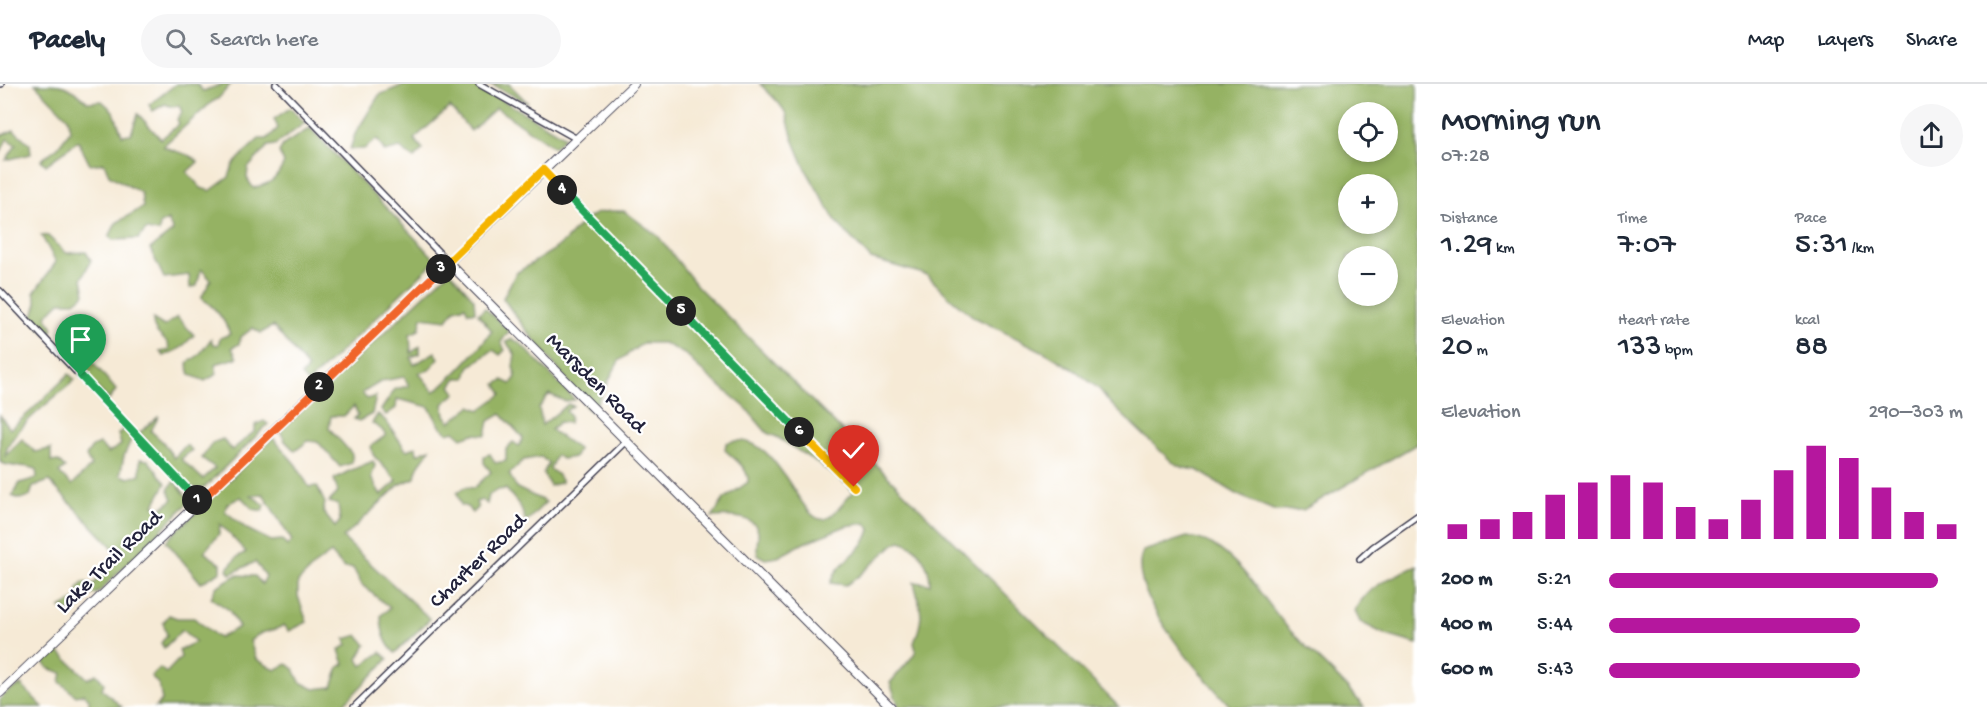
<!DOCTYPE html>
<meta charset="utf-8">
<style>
body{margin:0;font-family:"Gochi Hand",sans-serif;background:#f6f6f7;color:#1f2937;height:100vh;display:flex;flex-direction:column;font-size:22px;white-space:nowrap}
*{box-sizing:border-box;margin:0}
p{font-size:20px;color:#747a83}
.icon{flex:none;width:33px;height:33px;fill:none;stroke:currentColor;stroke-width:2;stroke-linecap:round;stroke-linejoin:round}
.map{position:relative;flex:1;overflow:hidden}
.panel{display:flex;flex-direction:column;background:#fff;width:570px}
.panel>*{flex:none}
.buttons{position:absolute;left:1338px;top:18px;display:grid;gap:12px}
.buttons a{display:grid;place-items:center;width:60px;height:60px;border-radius:50%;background:#fff;box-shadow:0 3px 9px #0003;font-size:30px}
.pin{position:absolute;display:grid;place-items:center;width:51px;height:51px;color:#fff;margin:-62px -26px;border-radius:50% 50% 50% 0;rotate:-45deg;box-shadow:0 0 6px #0007}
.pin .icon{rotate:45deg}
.km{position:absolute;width:30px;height:30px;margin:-15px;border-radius:50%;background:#222;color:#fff;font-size:16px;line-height:30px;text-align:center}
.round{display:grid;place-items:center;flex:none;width:63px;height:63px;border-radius:32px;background:#f6f6f7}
.overview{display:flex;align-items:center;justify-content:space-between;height:102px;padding:0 24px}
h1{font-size:33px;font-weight:600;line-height:45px}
.metrics{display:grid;grid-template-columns:repeat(3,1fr);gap:9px;height:102px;padding:6px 24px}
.metrics div{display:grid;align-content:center}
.metrics b{font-size:30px;font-weight:600}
.metrics small{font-size:16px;font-weight:400}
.metrics p{font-size:16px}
.chart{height:168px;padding:12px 24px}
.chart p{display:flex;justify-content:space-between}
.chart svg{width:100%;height:108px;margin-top:6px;stroke:#b5179e;stroke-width:6}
ul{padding:0 24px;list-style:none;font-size:20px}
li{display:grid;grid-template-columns:96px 72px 1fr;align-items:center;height:45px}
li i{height:15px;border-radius:8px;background:#b5179e}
header{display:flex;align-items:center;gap:36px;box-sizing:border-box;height:84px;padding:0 30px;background:#fff;border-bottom:2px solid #e0e1e3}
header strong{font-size:28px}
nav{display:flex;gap:33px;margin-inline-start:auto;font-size:21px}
.search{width:420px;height:54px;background:#f6f6f7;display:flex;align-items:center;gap:15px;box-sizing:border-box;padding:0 21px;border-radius:33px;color:#747a83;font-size:22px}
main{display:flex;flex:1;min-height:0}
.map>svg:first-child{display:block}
.forest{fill:#95b264;stroke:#5c6a50;stroke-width:1.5;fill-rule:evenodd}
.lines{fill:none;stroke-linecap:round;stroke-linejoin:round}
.street-casing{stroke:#424052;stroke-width:8}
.secondary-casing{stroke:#424052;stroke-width:10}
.street{stroke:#fff;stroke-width:5}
.secondary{stroke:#fff;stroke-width:8}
.split-1-casing{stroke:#fff;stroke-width:12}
.split-2-casing{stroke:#fff;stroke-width:12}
.split-3-casing{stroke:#fff;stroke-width:12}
.split-4-casing{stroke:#fff;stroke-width:12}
.split-5-casing{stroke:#fff;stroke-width:12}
.split-6-casing{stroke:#fff;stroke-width:12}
.split-7-casing{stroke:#fff;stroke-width:12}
.split-1{stroke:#22a559;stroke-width:8}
.split-2{stroke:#f0652b;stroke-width:8}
.split-3{stroke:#f0652b;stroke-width:8}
.split-4{stroke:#f5b400;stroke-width:8}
.split-5{stroke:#22a559;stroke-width:8}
.split-6{stroke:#22a559;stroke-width:8}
.split-7{stroke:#f5b400;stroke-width:8}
.labels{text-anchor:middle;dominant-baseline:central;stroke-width:4.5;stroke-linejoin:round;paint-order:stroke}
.street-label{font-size:22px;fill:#22223b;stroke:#fff}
</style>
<header>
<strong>Pacely</strong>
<div class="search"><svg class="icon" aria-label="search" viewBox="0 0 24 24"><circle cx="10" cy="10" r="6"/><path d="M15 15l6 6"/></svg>Search here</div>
<nav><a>Map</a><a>Layers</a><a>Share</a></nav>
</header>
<main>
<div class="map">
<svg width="1417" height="623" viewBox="0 0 1417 623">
<rect width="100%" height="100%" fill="#fff"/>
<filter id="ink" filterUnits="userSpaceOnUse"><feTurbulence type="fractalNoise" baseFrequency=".0167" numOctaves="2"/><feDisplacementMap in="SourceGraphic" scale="12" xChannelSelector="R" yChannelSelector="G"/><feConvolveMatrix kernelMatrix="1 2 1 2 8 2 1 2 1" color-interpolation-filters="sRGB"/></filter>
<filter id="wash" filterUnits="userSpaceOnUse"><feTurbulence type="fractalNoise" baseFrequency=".008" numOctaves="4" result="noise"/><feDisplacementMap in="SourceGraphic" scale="24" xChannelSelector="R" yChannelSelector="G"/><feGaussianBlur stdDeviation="1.35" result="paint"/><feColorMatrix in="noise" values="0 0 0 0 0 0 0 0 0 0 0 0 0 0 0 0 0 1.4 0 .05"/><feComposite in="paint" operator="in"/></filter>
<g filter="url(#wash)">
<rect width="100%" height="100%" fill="#f6ead6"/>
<g class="forest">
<path d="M35,0C65,0 66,0 88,18L102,17L114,28L122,51L131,50L138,30L161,55L179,40L177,35L182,28L179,22L172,23L165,20L153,27L149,21L176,0H197L203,7L223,0H231L218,15L212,18L163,62C175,69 189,68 198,78L187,88L201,104L210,107L229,93L233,81L246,67L259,55H267L278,44L274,35L290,24L305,39L275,61L268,62L248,84L247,94L253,104C272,99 276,96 284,79L279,68L283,61L310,44L436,176L308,299L301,292L308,284L273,242L261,249L253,244L241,253L239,260L232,264L237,274L215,280L217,290L205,297L190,291L187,279L199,271L211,255L213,260L218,261L220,254L230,250C224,234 215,223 201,214L211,196L201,185L197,202L190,204L189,191L164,194L150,165L173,147L168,136L160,140L159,148L146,146L138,155L113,156L109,153L116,139L143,123L141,109L109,91L104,79L90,81L78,57L46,81L41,76L58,63L70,47L68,34Z"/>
<path d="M406,0H475L565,53L554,63L496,24L471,47L450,23L414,55L423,65L414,74L400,64L385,68L377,55L364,65H350L355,50L379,11Z"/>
<path d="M490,0H509L528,19Z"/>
<path d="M760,0H1417V360L1303,426L1276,427L1240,412L1197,386L1184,384L1172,378L1110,319L1100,306L1076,287L1048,270L974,233L949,213L927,191L871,175L840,142L832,131L806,86L793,55L786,29L778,18ZM1348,28H1388V68H1348ZM1348,100H1388V140H1348ZM1348,172H1388V212H1348Z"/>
<path d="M14,46L30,60L31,70L6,76L16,61L7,55L0,70V52Z"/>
<path d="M610,127H624L658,152L698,203L1119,623H899L890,599L913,572L916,566L914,559C925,530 921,528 914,498L930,500C930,482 919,461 900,457L894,460L859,492L846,501L831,499C837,476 865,469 870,445L866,439L846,442L804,459L778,473L765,475L758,471C755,462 759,456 758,448C755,430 724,432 712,433L724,415L748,398C749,384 734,375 725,366L726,359C779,340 798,442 825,435C835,432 845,416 852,409L849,402L816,378L777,353L767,349L745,323L697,283L688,272L664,259H643L619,277L595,322L590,327L585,322C561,284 528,253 503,214L516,189L552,167L565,157L584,136L597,129Z"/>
<path d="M41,151L48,152L66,169L86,168L91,176L82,194L85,210L75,218H60L46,232L53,244L51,249L46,250L32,235L37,219L34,209L56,178Z"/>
<path d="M450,187L474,215L475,228H468L465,222L455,225L447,236L422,233L419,246L410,250L411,269L420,262V270L411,273L414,281L435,268L439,274L429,286L419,289L434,308C456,291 475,269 492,247L478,230L485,224L509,247L501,258L505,266L500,271L493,266L469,283L466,294H457L451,302L456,309L443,320L445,331L450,338L471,322L480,326L502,310L496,300L503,296L511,300L516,293L513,283L515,270L506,258L512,255L520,259L575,316L564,317L549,310L539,324L542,341L568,320L573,322L566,327L570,332L569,339L559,338L551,346L578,365L575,373L562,375L556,371L550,385L557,390L562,398L550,402L543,389L549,379L541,373L524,376L509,390L517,404L546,418L526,438L520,422L506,405L497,406L489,411L487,420L482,416L476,418L478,424L473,429L467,423L461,421L457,409L465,403L474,404L491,388L484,379V372L490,370L495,379L506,377V365L513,358L519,362L523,354L501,330L489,337L486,351L473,350L462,354L454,347L448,349L440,342L429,323L397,315L396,324L386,331L381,326L395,305L409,302L404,293L382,297L362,309L367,315L376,312L372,330L359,337L354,335L358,331L354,322L344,332H331L329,344L352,370V379L340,383L318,358L308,357L295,367L285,357L280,347Z"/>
<path d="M177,233L194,251L181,264L164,272L160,268L169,266L168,259C160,252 152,246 153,235L164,242Z"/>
<path d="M93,278L116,306L109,316L81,287Z"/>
<path d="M69,290L75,296C55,314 9,346 5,372L22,355L35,368L51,365V378L58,377L65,384L59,389L72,401L91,382L86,372L92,363L100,360L108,369L121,361L118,350L124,345L132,354L124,372L120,391L129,394L140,390V375L148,376L166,399L154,421L161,425L173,415L168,405L175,397L190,417L98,509L87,512L80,524L71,528L60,524L78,514V505L83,498L94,500L118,469L49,397L33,403L30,412L20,415L12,412L20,399L37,394L36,385C24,380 12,385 0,378V331L10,345L32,326Z"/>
<path d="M378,330L386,337L406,366L416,363L417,370L430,365C423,378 416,380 415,394L399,401L343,454L430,535L395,569C384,559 381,546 381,531L390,524L362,501L353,484H344L331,469L316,480L298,498V512L307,538L289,547L284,541C270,550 263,544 250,557L256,575L275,586L287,580L294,585L300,598L314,605L332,603L339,583L344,580L339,566L347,561L345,555L358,551L366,561L358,575L362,582L381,568L388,575L341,623H155L162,616L159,601L151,592L160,584L166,589L181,573L179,566L196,558L182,546L164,564L161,559L167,551L163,539L169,531L177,534H194L219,554L239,543L229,526L211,514L216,503L236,491L255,492L262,500L266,492L255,478L230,490L227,485L237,473L246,468L220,440L219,450L204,468L221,480V487L201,499L166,457L273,354L296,381L309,403L317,402L325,419L323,428L335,443L340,437L338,421L329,418L338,408L334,395L347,388L373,377L375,381L371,394L381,411L397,397L373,371L371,362L386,351L381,345L372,339ZM263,410L292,457L287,462L282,456L271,457L247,445L225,427L227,420L241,413L253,425L263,427L265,421L251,411Z"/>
<path d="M159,332L151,347L163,358L174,374L186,361L192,366L181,375L203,395L215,384L202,374L212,359L223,355L232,366L255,347V341L264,337L268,340L204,404H189L139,349Z"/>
<path d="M1187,453C1196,454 1205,456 1213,461C1244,480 1264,516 1287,543C1312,571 1341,594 1364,623H1231C1203,593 1138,523 1140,480C1140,476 1142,471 1143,467Z"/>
<path d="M1417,482V560L1386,551L1360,538L1355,526C1367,502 1393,492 1417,482Z"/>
<path d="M55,564L88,595L96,590L104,599L102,605L122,623H89V615L84,610L76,612L60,598L62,589L48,584L43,577Z"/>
<path d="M21,601L43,623H44H0V615L10,606Z"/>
</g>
</g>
<g filter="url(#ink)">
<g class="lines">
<defs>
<g id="street">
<path d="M0,0H1"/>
<path d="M276,0L448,178"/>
<path d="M479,0L577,55"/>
<path d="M543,86L854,403"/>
<path d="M0,207L199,418"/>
<path d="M1360,475L1373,463L1417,432"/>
<path d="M354,623L627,357"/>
</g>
<g id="secondary">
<path d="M448,178L891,623"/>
<path d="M0,609L634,0"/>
</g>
</defs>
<use href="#street" class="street-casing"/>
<use href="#secondary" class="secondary-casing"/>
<use href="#street" class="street"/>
<use href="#secondary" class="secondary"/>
</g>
</g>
<g class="lines" filter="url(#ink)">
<defs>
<path id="split-1" d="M81,292L197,416"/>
<path id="split-2" d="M197,416L199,418L319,303"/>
<path id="split-3" d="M319,303L441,185"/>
<path id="split-4" d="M441,185L543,86L562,106"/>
<path id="split-5" d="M562,106L681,227"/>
<path id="split-6" d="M681,227L799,348"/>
<path id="split-7" d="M799,348L854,403"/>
</defs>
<use href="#split-1" class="split-1-casing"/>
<use href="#split-2" class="split-2-casing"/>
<use href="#split-3" class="split-3-casing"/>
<use href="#split-4" class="split-4-casing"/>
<use href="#split-5" class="split-5-casing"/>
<use href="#split-6" class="split-6-casing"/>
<use href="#split-7" class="split-7-casing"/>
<use href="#split-1" class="split-1"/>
<use href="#split-2" class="split-2"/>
<use href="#split-3" class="split-3"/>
<use href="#split-4" class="split-4"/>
<use href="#split-5" class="split-5"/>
<use href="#split-6" class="split-6"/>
<use href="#split-7" class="split-7"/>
</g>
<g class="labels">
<g class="street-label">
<text transform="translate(595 300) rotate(45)">Marsden Road</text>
<text transform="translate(479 478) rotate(-44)">Charter Road</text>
<text transform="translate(110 479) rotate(-44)">Lake Trail Road</text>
</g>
</g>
</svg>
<div class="buttons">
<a><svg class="icon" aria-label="locate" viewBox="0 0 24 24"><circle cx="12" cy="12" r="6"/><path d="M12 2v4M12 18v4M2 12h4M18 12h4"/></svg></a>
<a>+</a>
<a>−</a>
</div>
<div class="pin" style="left:81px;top:292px;background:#1e9e55"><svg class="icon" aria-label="arrive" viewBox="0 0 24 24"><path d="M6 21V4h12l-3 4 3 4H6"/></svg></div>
<div class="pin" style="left:854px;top:403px;background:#d93025"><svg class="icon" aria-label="check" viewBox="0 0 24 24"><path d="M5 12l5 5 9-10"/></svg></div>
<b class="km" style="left:197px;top:416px">1</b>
<b class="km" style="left:319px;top:303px">2</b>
<b class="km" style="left:441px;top:185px">3</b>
<b class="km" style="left:562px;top:106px">4</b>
<b class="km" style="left:681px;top:227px">5</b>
<b class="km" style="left:799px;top:348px">6</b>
</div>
<section class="panel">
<div class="overview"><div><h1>Morning run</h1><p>07:28</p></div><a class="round"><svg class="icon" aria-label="share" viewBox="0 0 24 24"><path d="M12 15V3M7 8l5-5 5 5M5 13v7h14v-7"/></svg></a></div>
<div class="metrics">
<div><p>Distance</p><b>1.29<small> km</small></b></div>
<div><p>Time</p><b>7:07</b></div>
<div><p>Pace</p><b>5:31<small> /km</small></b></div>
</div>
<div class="metrics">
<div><p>Elevation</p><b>20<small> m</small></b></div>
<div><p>Heart rate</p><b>133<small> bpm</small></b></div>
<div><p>kcal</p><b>88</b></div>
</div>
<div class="chart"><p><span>Elevation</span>290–303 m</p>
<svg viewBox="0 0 160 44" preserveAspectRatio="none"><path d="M5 44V38M15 44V36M25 44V33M35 44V26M45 44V21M55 44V18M65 44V21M75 44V31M85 44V36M95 44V28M105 44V16M115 44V6M125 44V11M135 44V23M145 44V33M155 44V38"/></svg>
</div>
<ul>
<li><b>200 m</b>5:21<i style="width:93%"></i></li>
<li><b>400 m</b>5:44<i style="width:71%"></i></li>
<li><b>600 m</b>5:43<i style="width:71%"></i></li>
</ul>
</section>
</main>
